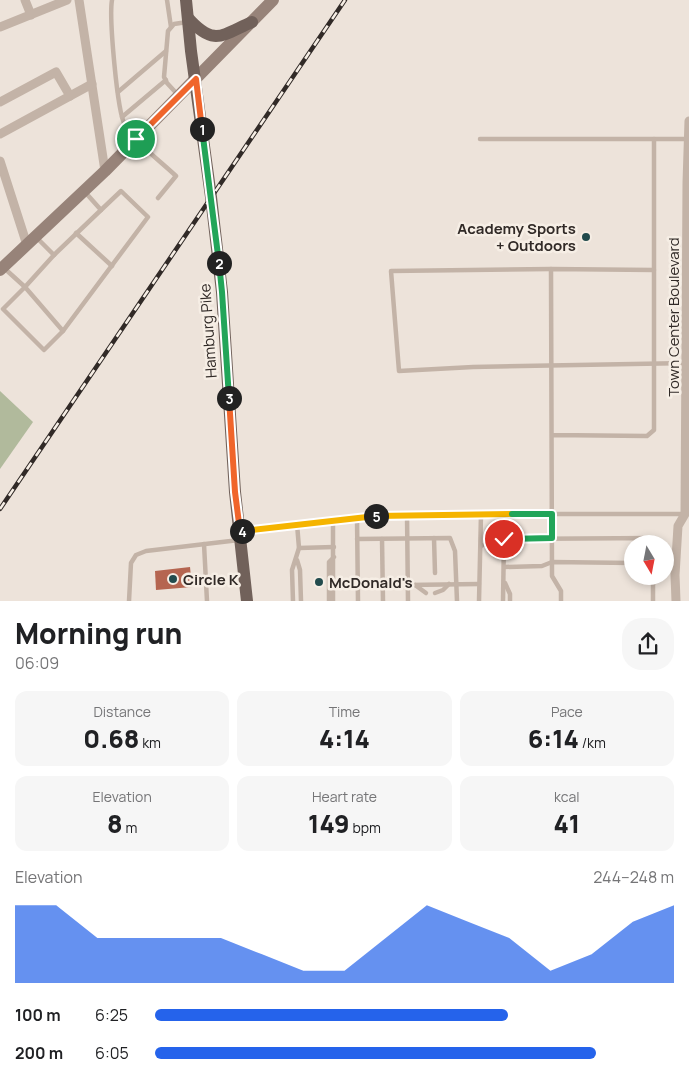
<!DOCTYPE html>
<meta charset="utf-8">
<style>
body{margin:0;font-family:Manrope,sans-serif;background:#f6f6f6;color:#202124;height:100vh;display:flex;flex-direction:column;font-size:19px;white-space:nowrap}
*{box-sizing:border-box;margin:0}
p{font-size:16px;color:#757577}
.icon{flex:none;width:28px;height:28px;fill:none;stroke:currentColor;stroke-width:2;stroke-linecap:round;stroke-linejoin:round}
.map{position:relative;height:601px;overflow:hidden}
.side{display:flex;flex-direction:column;background:#fff;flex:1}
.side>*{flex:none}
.needle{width:32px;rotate:170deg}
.buttons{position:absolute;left:624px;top:535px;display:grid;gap:10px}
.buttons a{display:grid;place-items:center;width:50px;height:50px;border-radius:50%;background:#fff;box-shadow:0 2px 8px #0003;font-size:25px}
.pin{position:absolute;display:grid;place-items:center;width:42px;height:42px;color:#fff;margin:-21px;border:2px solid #fff;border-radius:50%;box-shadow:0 1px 5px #0007}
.km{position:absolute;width:25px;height:25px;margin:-12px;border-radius:50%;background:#222;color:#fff;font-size:14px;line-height:25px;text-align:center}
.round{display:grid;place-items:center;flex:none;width:52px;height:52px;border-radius:20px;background:#f6f6f6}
.overview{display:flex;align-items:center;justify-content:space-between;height:85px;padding:0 15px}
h1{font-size:28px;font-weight:800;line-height:38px}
.stats{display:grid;grid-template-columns:repeat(3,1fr);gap:8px;height:85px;padding:5px 15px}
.stats div{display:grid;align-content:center;border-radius:12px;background:#f6f6f6;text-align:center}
.stats b{font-size:25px;font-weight:800}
.stats small{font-size:14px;font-weight:400}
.stats p{font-size:14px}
.chart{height:140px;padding:10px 15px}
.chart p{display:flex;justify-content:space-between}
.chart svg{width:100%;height:90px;margin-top:5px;fill:#2563eb;opacity:.7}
ul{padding:0 15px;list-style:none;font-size:16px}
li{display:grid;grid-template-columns:80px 60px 1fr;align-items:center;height:38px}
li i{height:12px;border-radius:6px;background:#2563eb}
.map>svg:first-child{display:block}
.green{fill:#b1ba9c}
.building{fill:#b56550}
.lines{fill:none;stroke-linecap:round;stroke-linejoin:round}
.service{stroke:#c3b3a7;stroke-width:4.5}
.minor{stroke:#c3b3a7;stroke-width:9}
.secondary{stroke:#978379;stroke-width:12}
.primary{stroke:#71615a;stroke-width:12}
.rail-casing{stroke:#312a27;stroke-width:4.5}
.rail{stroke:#f6eee5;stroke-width:2.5;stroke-dasharray:8;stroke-linecap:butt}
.split-1-casing{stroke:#fff;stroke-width:10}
.split-2-casing{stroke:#fff;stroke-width:10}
.split-3-casing{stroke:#fff;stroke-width:10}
.split-4-casing{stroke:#fff;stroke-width:10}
.split-5-casing{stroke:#fff;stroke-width:10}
.split-6-casing{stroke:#fff;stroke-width:10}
.split-7-casing{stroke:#fff;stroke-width:10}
.split-1{stroke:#f0652b;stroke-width:6}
.split-2{stroke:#22a559;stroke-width:6}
.split-3{stroke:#22a559;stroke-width:6}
.split-4{stroke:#f0652b;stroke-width:6}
.split-5{stroke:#f5b400;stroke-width:6}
.split-6{stroke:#f5b400;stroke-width:6}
.split-7{stroke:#22a559;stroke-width:6}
.poi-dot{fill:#224b4d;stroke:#f6eee5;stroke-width:2}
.labels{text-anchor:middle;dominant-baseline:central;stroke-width:5;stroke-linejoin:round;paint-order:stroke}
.poi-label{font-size:15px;font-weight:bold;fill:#312a27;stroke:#f6eee5;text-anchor:start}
.street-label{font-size:15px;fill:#312a27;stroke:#f6eee5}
</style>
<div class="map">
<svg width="689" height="601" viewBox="0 0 689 601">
<rect width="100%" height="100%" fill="#ede3da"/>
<path class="green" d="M0,391L33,422L0,469Z"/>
<path class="building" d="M190,567L192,587L156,590L155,571Z"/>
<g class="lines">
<g class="service">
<path d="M112,0C109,17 117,112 125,125C138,145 159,160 176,176L158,198"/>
<path d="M167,0L171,27"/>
<path d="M118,92L166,51"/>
<path d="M179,96L167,83L164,77L168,31L174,24L187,22"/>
<path d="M122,117L166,80"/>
<path d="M480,139H688"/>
<path d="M654,139V270"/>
<path d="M76,233L112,266"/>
<path d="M37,238L54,255L101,210L85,192"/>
<path d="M4,268L25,287L3,309L44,350L63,331L25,287L54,255"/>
<path d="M551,269L391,271L399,371L473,367L688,363"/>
<path d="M63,331L148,217L121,191L101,210"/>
<path d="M552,435L647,436L654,430V270L551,269L552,576L561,591V601"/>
<path d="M407,514L408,601"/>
<path d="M357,518L358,601"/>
<path d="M240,531L386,514H481"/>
<path d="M434,538L435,573"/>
<path d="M357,539L450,538L455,551L457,601"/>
<path d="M382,539L383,601"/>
<path d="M204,544L207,601"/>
<path d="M481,546L496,539L653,538V544"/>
<path d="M299,548L334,547"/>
<path d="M297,560L300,570L301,601"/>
<path d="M504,567L542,566L552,562L632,563"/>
<path d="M505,583L510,594V601"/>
<path d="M408,585L479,584"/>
<path d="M415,585L426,593"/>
<path d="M435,593L443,590L449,584"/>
<path d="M129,601L131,563L136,555L146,551L239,540"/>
<path d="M293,601L292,570L299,548L297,524"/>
<path d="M329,601V562L334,557"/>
<path d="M333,601V520"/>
<path d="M479,601L481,514H685"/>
<path d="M503,601L504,539"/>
<path d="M653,601V576"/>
</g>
<g class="minor">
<path d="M25,0L31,15"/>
<path d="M79,0L105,171"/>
<path d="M0,27L67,0"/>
<path d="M0,102L56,72L70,96"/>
<path d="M0,134L92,84"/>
<path d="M0,161L27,245"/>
<path d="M676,601L675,575L678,526L685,514L687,183L689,121"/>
</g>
<path class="secondary" d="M0,270L105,171L273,0"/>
<g class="primary">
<path d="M186,0L191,51L211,197L222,292L235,492L247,601"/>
<path d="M188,18C214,47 222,35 252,22"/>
</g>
<defs>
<path id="rail" d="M0,509L345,0"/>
</defs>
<use href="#rail" class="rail-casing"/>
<use href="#rail" class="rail"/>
</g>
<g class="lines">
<defs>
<path id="split-1" d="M136,139L196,79L202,129"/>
<path id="split-2" d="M202,129L219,263"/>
<path id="split-3" d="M219,263L222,292L229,398"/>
<path id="split-4" d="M229,398L235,492L240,531H242"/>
<path id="split-5" d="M242,531L376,516"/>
<path id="split-6" d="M376,516L512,514"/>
<path id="split-7" d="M504,539L552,538V514H512"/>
</defs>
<use href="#split-1" class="split-1-casing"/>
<use href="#split-2" class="split-2-casing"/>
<use href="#split-3" class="split-3-casing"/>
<use href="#split-4" class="split-4-casing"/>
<use href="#split-5" class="split-5-casing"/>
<use href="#split-6" class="split-6-casing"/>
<use href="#split-7" class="split-7-casing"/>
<use href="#split-1" class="split-1"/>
<use href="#split-2" class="split-2"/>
<use href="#split-3" class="split-3"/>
<use href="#split-4" class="split-4"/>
<use href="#split-5" class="split-5"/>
<use href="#split-6" class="split-6"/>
<use href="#split-7" class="split-7"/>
</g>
<g class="poi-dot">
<circle cx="586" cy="237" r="5"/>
<circle cx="173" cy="579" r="5"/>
<circle cx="319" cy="582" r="5"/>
</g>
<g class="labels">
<g class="poi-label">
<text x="576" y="228" text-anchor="end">Academy Sports<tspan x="576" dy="17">+ Outdoors</tspan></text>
<text x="183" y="579">Circle K</text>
<text x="329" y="582">McDonald's</text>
</g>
<g class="street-label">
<text transform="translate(673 317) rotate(-90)">Town Center Boulevard</text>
<text transform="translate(208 331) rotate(-94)">Hamburg Pike</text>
</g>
</g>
</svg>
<div class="buttons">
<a><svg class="needle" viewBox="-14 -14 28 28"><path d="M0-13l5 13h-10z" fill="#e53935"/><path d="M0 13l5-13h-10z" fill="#757577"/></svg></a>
</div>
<div class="pin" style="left:136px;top:139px;background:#1e9e55"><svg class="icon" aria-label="arrive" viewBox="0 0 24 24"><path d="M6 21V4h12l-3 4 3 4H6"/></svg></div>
<div class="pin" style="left:504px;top:539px;background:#d93025"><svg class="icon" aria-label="check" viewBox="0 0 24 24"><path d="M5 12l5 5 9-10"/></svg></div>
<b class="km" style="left:202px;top:129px">1</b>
<b class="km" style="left:219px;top:263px">2</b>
<b class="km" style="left:229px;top:398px">3</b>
<b class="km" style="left:242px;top:531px">4</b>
<b class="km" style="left:376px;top:516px">5</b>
</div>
<section class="side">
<div class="overview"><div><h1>Morning run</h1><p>06:09</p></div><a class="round"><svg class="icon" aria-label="share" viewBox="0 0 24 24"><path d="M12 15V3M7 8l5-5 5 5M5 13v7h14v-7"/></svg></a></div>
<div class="stats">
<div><p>Distance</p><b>0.68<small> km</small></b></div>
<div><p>Time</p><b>4:14</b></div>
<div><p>Pace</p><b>6:14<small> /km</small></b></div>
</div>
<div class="stats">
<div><p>Elevation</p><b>8<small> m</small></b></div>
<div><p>Heart rate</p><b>149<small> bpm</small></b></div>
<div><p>kcal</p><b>41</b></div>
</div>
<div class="chart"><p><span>Elevation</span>244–248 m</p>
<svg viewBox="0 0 160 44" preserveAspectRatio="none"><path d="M0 44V6L10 6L20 22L30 22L40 22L50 22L60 30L70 38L80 38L90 22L100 6L110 14L120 22L130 38L140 30L150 14L160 6V44z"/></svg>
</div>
<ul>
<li><b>100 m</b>6:25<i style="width:68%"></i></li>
<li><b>200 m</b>6:05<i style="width:85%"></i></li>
</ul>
</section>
